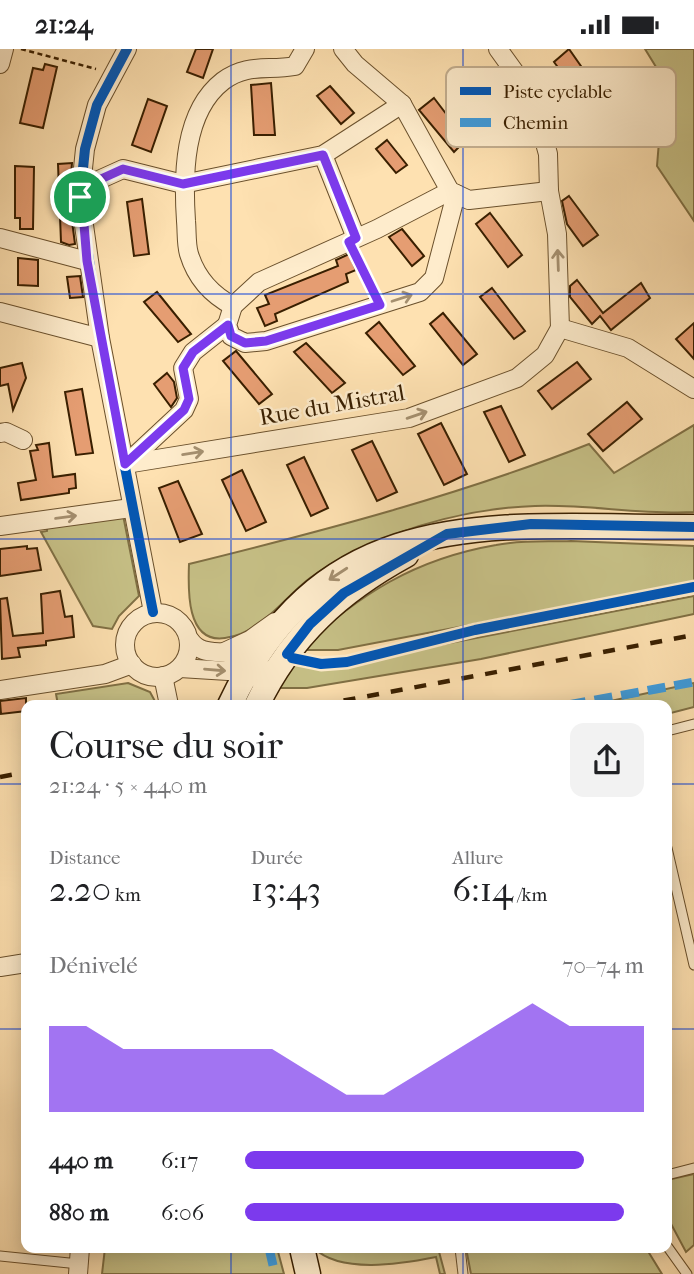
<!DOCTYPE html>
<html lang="fr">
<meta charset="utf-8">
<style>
body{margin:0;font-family:"IM FELL French Canon",serif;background:#f2f2f2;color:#202124;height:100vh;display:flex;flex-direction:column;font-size:26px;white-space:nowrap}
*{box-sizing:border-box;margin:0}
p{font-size:23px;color:#757577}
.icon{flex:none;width:38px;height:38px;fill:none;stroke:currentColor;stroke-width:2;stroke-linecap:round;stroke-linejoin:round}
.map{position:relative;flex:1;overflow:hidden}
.side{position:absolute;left:21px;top:651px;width:651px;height:553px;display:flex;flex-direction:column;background:#fff;border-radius:14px;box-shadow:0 4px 18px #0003}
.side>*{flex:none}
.pin{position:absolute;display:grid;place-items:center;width:60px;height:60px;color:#fff;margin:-30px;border:4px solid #fff;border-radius:50%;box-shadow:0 2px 7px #0007}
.round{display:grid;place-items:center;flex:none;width:74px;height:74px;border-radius:14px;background:#f2f2f2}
.summary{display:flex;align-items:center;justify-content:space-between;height:119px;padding:0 28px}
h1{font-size:38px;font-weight:600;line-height:52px}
.metrics{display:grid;grid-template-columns:repeat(3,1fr);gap:10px;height:119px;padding:7px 28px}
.metrics div{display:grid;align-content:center}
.metrics b{font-size:35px;font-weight:600}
.metrics small{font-size:19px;font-weight:400}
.metrics p{font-size:19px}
.chart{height:196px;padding:14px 28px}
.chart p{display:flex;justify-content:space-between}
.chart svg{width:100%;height:126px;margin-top:7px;fill:#7c3aed;opacity:.7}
ul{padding:0 28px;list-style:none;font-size:23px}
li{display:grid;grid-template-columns:112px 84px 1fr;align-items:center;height:52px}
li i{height:18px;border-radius:9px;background:#7c3aed}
.status{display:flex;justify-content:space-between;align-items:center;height:49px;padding:0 35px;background:#fff;direction:ltr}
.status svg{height:19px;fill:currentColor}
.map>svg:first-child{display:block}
.green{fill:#c7c187;stroke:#807044;stroke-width:2}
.building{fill:#e59d72;stroke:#391f00;stroke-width:2}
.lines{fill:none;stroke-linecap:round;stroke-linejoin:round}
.service-casing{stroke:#6a502c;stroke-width:11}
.minor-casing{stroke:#6a502c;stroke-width:20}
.secondary-casing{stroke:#391f00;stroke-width:27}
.path{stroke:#391f00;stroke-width:2.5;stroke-dasharray:5 3.5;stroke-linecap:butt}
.service{stroke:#feeccc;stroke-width:9}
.minor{stroke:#feeccc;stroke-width:18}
.secondary{stroke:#feeccc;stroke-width:24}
.rail{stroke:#391f00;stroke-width:4.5;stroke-dasharray:12 12;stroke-linecap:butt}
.quiet{stroke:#3e9bdc;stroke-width:9;stroke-dasharray:18 9;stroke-linecap:butt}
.cycleway-casing{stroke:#feeccc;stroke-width:15}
.cycleway{stroke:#0057b8;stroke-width:10}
.oneway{stroke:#a59070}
.route-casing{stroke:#fff;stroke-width:14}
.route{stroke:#7c3aed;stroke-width:9}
.grid{fill:none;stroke:#1d4ed8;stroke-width:2;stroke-opacity:0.55}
.labels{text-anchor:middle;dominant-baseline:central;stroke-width:5;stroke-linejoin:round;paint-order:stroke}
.street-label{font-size:23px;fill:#391f00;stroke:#feeccc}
.key{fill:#feeccc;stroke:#c3ae8f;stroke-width:2}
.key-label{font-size:19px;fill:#391f00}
</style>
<div class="status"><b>21:24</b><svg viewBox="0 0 49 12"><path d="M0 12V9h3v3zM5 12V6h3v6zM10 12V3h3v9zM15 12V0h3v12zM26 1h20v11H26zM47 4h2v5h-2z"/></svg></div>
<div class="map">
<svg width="694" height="1225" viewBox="0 0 694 1225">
<rect width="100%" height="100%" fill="#fee1b1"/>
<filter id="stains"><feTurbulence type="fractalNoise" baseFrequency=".00286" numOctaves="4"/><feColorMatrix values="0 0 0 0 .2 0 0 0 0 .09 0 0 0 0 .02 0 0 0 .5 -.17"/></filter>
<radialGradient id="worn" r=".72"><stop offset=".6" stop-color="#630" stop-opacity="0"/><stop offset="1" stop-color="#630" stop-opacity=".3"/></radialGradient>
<g class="green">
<path d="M645,0H694V172L657,117L664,31Z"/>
<path d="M694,376V463C641,466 588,455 535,457C475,459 411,475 356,502C341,509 324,519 310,529C283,549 262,584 225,589C186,595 188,540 189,515C323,482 460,446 589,395L614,424Z"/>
<path d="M123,466L139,547L119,567L112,580L93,577L41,483L47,482V477Z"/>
<path d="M571,492L694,497V533L338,601H300C359,545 415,510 496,496C520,491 547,493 571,492Z"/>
<path d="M694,547V565L481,610L307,639H275L287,614L330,617Z"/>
<path d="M128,634L150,643L157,656H58L56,645Z"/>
<path d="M694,634V658L667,665V656H592Z"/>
<path d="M694,1125V1196L686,1203L670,1173L667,1174V1131Z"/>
<path d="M105,1199H277L284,1225H102Z"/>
<path d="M314,1199H438L445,1225H440L436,1208C401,1215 340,1225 314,1199Z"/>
<path d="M466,1199H646L662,1225H471Z"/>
</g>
<g class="building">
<path d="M196,0H213L203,29L187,23Z"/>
<path d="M569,0L597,40L589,47L614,83L597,96L571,60L582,51L554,13Z"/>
<path d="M45,15L57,18L43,79L20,74L33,19L43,21Z"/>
<path d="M271,34L275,86H254L251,36Z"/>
<path d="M330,37L354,64L341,75L317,47Z"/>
<path d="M434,49L466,91L454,103L419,61Z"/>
<path d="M148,50L167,57L151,103L132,96Z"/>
<path d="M387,91L407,116L396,124L376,100Z"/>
<path d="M72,114L69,149L75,195L69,196L61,193L58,115Z"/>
<path d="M15,117L34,118L33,180H20V169H15Z"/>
<path d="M569,147L598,186L583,197L567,175L562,152Z"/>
<path d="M142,150L149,205L134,207L127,153Z"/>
<path d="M490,164L522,206L508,218L476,175Z"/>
<path d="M402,180L424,207L412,217L389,188Z"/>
<path d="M349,205L356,221L346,225L348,233L275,265L277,272L265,277L257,259L269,255L265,246L338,217L336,211Z"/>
<path d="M18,209L38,211V237L18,236Z"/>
<path d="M80,227L83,248L70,249L67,228Z"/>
<path d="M577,231L603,264L641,234L650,249L611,281L600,267L592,275L570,248V237Z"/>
<path d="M492,239L525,282L514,290L480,248Z"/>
<path d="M157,243L191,285L178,293L144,253Z"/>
<path d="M443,264L477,305L463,316L430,275Z"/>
<path d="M379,273L415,317L403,326L366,284Z"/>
<path d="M694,274V310L676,290Z"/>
<path d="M306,294L345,334L332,344L294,303Z"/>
<path d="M236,302L272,345L259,355L223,312Z"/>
<path d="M577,313L591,330L552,360L538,342Z"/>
<path d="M22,314L26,329L13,361L8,335L0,337V319Z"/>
<path d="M167,324L174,333L177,349L171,358L154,335Z"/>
<path d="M82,340L93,404L76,406L65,343Z"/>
<path d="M627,353L642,370L603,402L588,385Z"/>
<path d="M501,357L525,406L509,413L484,363Z"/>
<path d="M441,374L467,425L444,436L418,385Z"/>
<path d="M372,392L397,443L377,452L352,401Z"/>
<path d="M49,394L53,428L75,425L76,439L69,440V444L21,451L18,434L36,431L30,402L38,401L36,396Z"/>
<path d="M304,408L328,459L311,467L287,416Z"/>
<path d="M242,421L266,473L246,482L222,431Z"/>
<path d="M178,432L202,485L180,493L159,439Z"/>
<path d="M27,497V500L37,499L41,521L0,527V500Z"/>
<path d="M60,542L65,568L72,567L74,588L46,592V596L18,599L20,608L2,610L0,550L7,549L13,587L43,584L41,545Z"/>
<path d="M26,649V662L1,665L0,652Z"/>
</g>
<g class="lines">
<defs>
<g id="service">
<path d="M667,682L694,675"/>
<path d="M667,799L694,916"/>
<path d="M667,1126L694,1119"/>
<path d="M667,1197L687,1225"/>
<path d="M460,1199L463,1225"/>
<path d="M0,1207L79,1215"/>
</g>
<g id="minor">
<path d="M127,0L97,56L85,100L80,148L100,289L153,563"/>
<path d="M343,0L355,15L402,55L450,142L469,151L549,142"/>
<path d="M498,0L532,47L548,105L549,142L557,185L560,279"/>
<path d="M0,15L4,0"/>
<path d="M323,106L356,189"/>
<path d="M81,139L123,120L183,135L323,106L402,55"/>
<path d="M0,189L87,212"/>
<path d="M233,257C212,246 196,228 189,205C186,195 187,183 186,172C183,127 183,63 223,32C247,14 267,22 295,17L305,0"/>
<path d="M233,257L227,276L231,287L245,294L266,292L420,243L434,229L456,145"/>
<path d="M233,257L259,233L377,180L450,142"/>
<path d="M0,263L100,289"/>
<path d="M560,279L628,299L694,340"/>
<path d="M0,384L6,383L23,391"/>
<path d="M126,415L409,369L517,329L545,306L560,279"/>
<path d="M126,415L184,361L189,350L183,319L193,303L227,276"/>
<path d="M0,477L131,459"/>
<circle cx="157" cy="596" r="32"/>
<path d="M190,591C207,616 240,587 253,628"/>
<path d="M224,603L250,591L275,573"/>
<path d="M180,619L228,622L260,617"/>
<path d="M163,627L169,656"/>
<path d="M0,641L105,625L132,615"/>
<path d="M0,918L26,914"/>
<path d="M78,1225L80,1199"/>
</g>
<g id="secondary">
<path d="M230,656C328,447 502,479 694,478"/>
<path d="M257,656C290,587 340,542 406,506"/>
<path d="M302,1199L308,1225"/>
</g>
</defs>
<use href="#service" class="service-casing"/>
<use href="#minor" class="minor-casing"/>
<use href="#secondary" class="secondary-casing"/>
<g class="path">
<path d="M21,0L96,20"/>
<path d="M355,206L373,241"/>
</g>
<use href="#service" class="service"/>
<use href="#minor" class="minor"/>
<use href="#secondary" class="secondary"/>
<g class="rail">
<path d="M320,656L694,586"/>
<path d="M0,728L26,723"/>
</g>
<g class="quiet">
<path d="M568,656L694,633"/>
<path d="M269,1199L275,1225"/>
</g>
<defs>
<g id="cycleway">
<path d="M127,0L97,56L85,100L80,148L100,289L153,563"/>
<path d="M287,605L310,575L344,544L447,485L531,475L694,478"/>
<path d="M292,609L321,615L347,613L475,581L694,538"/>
</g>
</defs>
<use href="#cycleway" class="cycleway-casing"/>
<use href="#cycleway" class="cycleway"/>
</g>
<defs><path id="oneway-shaft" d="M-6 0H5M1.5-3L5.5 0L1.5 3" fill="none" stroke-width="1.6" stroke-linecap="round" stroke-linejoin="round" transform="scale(1.75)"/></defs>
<g class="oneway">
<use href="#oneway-shaft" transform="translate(558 211) rotate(-92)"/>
<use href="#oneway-shaft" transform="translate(402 249) rotate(-18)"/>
<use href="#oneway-shaft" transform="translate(417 366) rotate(-19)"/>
<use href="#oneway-shaft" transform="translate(193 404) rotate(-9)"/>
<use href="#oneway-shaft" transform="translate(66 468) rotate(-8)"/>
<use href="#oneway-shaft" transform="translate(338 525) rotate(147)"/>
<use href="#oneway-shaft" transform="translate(215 621) rotate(5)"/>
</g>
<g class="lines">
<defs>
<path id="route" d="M323,106L356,189L349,193L380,256L266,292L245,294L231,287L228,276L193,303L183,319L189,350L184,361L125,415L87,212L81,139L123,120L183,135Z"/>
</defs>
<use href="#route" class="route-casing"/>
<use href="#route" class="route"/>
</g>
<path class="grid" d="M231,0V656M463,0V656M0,245H694M0,490H694M0,735H26M667,735H694M0,980H26M667,980H694M231,1199V1225M463,1199V1225"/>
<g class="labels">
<g class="street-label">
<text transform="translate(332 356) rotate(-10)">Rue du Mistral</text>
</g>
</g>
<rect x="446" y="18" width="230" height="80" rx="10" class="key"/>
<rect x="460" y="38" width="31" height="8" fill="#0057b8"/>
<rect x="460" y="69" width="31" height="9" fill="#3e9bdc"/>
<g class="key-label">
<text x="503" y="49">Piste cyclable</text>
<text x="503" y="80">Chemin</text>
</g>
<rect width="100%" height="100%" filter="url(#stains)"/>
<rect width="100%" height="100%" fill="url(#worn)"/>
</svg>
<div class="pin" style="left:80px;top:148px;background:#1e9e55"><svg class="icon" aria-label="arrive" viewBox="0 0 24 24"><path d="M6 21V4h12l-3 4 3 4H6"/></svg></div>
<section class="side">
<div class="summary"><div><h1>Course du soir</h1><p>21:24 · 5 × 440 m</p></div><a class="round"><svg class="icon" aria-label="share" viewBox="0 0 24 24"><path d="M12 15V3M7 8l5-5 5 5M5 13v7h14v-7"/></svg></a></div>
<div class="metrics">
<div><p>Distance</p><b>2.20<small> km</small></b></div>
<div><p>Durée</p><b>13:43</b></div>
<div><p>Allure</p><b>6:14<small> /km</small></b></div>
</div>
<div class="chart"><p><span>Dénivelé</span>70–74 m</p>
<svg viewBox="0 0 160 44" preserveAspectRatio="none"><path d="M0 44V14L10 14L20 22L30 22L40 22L50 22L60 22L70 30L80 38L90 38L100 30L110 22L120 14L130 6L140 14L150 14L160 14V44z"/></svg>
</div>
<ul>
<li><b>440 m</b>6:17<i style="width:85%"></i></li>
<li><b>880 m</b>6:06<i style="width:95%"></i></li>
</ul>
</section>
</div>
